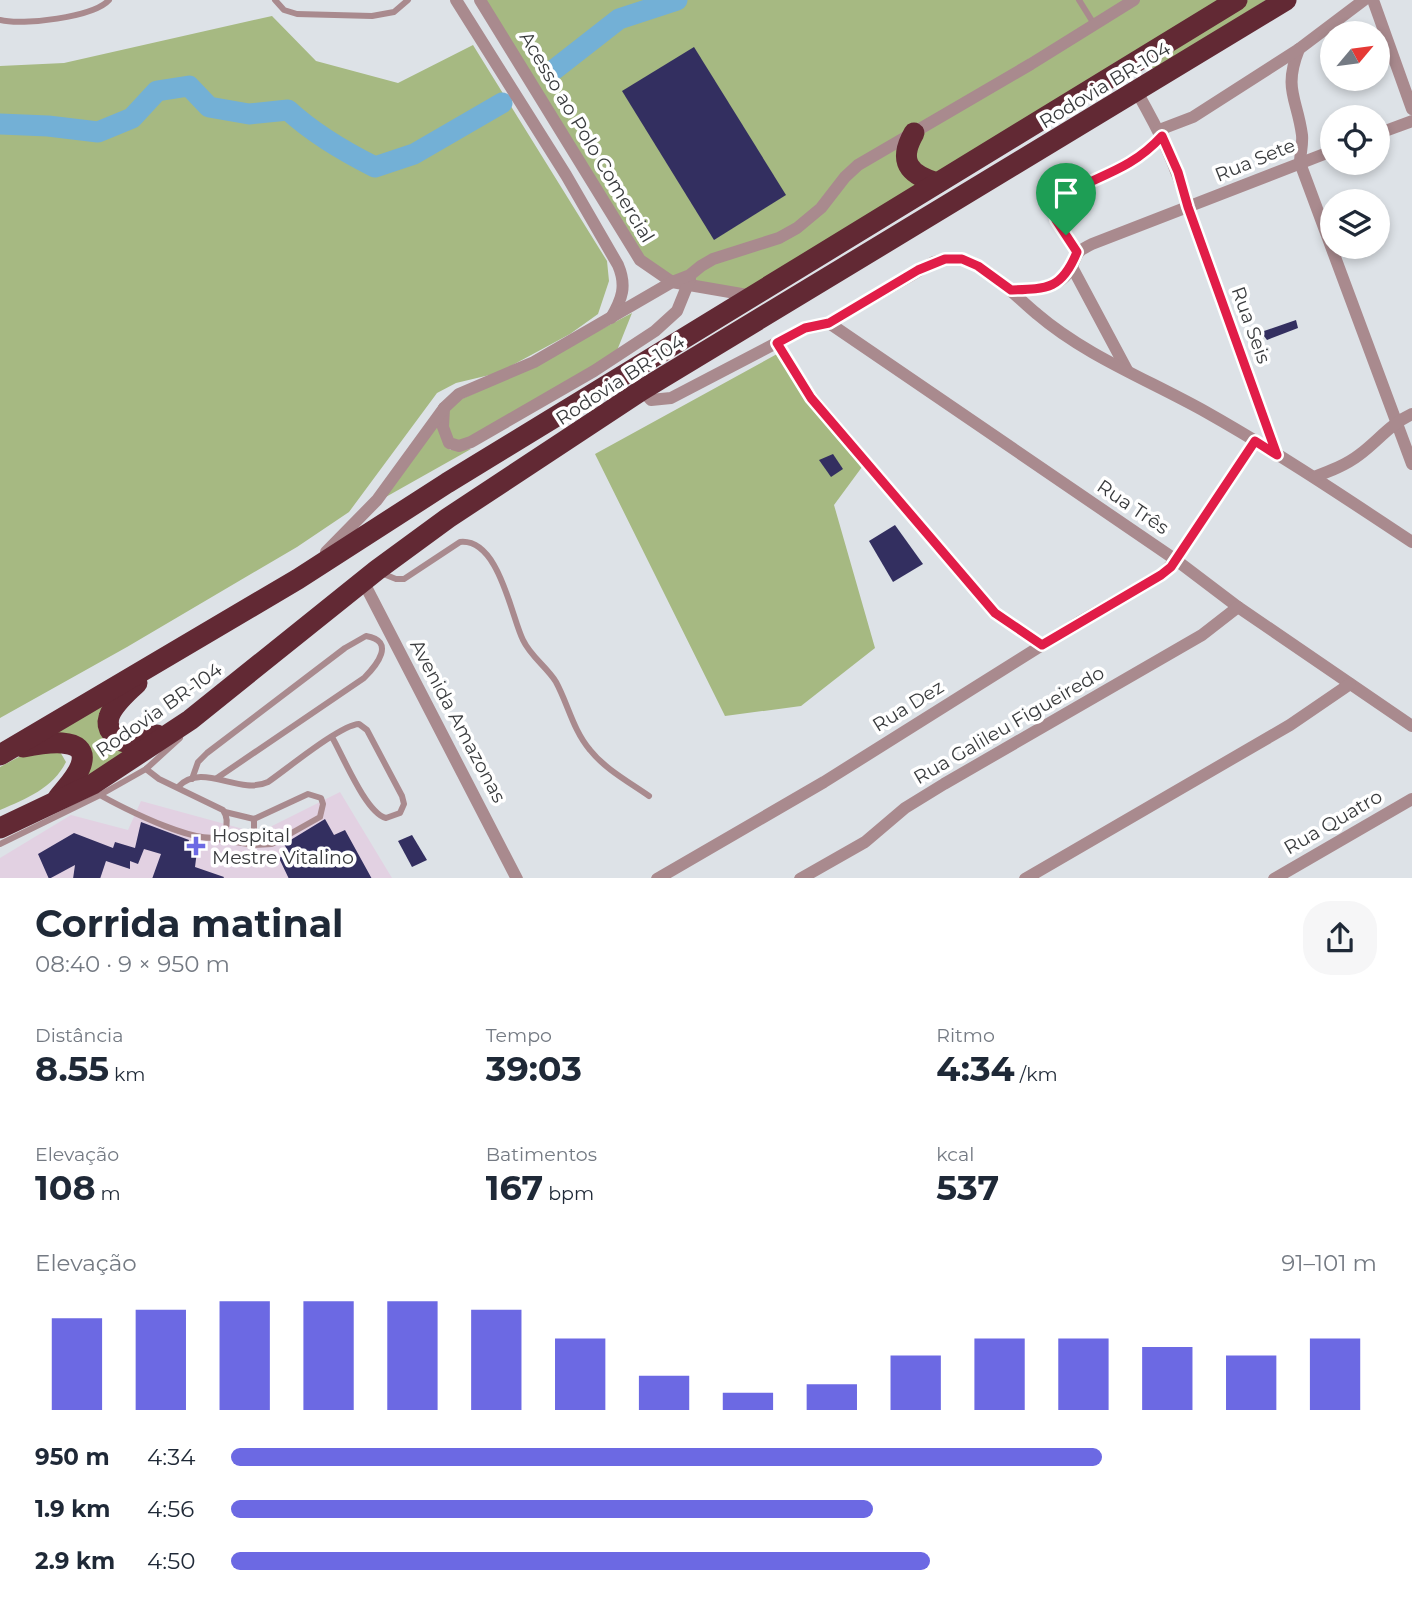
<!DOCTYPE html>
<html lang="pt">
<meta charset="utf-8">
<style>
body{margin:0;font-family:Montserrat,sans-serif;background:#f6f6f7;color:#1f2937;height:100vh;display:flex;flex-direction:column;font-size:26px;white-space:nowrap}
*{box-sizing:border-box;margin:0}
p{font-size:23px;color:#747a83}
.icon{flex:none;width:38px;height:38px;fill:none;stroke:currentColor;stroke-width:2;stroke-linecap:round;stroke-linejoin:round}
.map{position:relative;height:878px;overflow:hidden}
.panel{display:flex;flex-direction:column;background:#fff;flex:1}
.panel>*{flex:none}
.needle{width:46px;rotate:61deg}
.buttons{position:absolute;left:1320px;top:21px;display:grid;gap:14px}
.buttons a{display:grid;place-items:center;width:70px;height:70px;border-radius:50%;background:#fff;box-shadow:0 4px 10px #0003;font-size:35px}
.pin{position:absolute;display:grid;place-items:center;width:60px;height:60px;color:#fff;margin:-72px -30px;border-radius:50% 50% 50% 0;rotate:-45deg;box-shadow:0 0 7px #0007}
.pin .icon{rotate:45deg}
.round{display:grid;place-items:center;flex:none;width:74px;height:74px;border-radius:28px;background:#f6f6f7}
.head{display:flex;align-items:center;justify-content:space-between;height:119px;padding:0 35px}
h1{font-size:38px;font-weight:700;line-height:52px}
.metrics{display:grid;grid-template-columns:repeat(3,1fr);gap:10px;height:119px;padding:7px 35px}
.metrics div{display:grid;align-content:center}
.metrics b{font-size:35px;font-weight:700}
.metrics small{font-size:19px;font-weight:400}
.metrics p{font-size:19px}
.chart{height:196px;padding:14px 35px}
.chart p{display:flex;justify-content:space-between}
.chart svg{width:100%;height:126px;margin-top:7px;stroke:#6c69e3;stroke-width:6}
ul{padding:0 35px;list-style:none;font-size:23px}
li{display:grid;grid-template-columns:112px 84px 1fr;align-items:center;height:52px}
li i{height:18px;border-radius:9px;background:#6c69e3}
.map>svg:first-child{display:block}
.medical{fill:#e2d1e2}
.green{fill:#a6b982}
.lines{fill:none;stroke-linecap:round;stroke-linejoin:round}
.river{stroke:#73b0d6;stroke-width:21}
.building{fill:#332f60}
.lane{stroke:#a98a8e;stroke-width:6}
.street{stroke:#a98a8e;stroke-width:12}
.highway{stroke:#622934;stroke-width:21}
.route-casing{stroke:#fff;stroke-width:14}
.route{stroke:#e11d48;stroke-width:9}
.poi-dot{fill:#6c69e3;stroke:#fff;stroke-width:2.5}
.labels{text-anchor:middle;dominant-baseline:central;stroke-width:7;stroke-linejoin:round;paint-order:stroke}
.street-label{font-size:19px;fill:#393b3d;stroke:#fff}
.poi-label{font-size:19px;fill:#393b3d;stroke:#fff;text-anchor:start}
</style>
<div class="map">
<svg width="1412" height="879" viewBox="0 0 1412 879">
<rect width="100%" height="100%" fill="#dde2e7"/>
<path class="medical" d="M340,792L392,878L0,879V858L71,815L128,830L141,801L258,833Z"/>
<g class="green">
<path d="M481,0H1233L753,291L686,284L641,258Z"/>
<path d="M1248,0H1266L1159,68H1142Z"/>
<path d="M272,16L316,61L398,83L473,45L607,261L609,281L598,314L570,334L498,373L456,383L437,393L349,512L297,547L127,647L0,718V66L64,63Z"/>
<path d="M632,313L616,353L466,442L455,441L449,435L447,412L457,401L513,376Z"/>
<path d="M777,354L832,433L862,467L834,505L875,648L801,706L725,716L595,454Z"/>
<path d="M437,424L450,450L471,449L384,498Z"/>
<path d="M144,660L103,722L140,745L54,806L79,746L8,748Z"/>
<path d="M59,750L66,762C53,788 26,799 0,810V767L26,753Z"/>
</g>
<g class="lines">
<g class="river">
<path d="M555,69L619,19L677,0"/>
<path d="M0,124L48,126L98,132L132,118L157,91L189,86L209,107L249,114L288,110C314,134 343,151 375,167L414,154L502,103"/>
</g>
</g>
<g class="building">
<path d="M694,47L786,195L714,240L622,91Z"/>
<path d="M1296,320L1298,328L1267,340L1261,332Z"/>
<path d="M833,454L843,469L831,477L819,460Z"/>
<path d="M895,525L923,564L893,582L869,541Z"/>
<path d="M325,819L334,835L345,830L372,879H289L279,858L289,853L284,844Z"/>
<path d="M141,822L189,840L187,847L197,851L195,867L224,877L223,879H152L161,854L144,849L138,864L130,861V869L106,861L100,879H73L75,865L49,879L38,854L74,833L113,848L115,842L135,848Z"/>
<path d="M412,835L427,860L412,867L398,841Z"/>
</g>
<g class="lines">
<g class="lane">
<path d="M275,0L284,10L297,14L372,16L394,12L408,0"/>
<path d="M1079,0L1094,24"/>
<path d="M0,20C22,26 94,17 109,0"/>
<path d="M381,573L396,579H404L460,542C499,538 511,616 523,640C531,657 547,667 556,682C568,704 573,730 590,750C605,769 629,782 649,796"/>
<path d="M192,779L198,762L207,753L345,648L366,636C396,641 377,665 364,678L217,778"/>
<path d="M178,787C203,761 238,796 268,782C287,769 340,725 359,724L367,730L402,796L404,804L400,813L386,818C366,813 343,756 332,737"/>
<path d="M100,795C117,805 215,856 225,831C228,823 227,816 223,810L159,779L146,769"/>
<path d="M217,839L254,845L272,844L320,817L323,804L321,798L308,794L254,819L225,812"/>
<path d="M0,844L100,795L146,769L180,738"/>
<path d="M254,845V819"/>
</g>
<g class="street">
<path d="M456,0L566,175L618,265C627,286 622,299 611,318"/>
<path d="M480,0L640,260L672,282L753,296"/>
<path d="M1373,0L1412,109"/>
<path d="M1299,49C1283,89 1297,98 1302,135C1303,145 1300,154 1300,163L1412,464"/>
<path d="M1137,92C1159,131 1176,164 1188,207L1277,455"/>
<path d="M1159,130L1193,117L1299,49L1364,0"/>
<path d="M1377,134L1412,121"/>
<path d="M1077,252L1056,220L1053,205L1058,198C1097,175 1129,172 1162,137"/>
<path d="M1072,267L1127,370"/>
<path d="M1011,290C1032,289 1060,290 1071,268C1079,252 1074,253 1092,244L1332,151"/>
<path d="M829,323L1176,560L1238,607L1412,726"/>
<path d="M777,343L812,398L995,613L1042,645"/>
<path d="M642,390L651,400L671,398L805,328L829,323L934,262C941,260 947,258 955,258C982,259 1016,297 1037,314C1086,356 1149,380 1206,412C1277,452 1344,497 1412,542"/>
<path d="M444,408L443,427L449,443L459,446L471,442L594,371L655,331L677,311L690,279"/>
<path d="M1314,477C1330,471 1346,465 1359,455C1378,441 1390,424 1412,414"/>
<path d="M326,552L377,500L444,408L459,394L534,362L672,282L690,275L701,266L713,259L779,238L797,228L821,208L845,177L858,165L1031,64L1134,0"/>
<path d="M363,581L517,879"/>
<path d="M657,879L824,782L1079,622L1161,575L1176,560L1255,441"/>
<path d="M800,879L865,842L905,808L944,784L1202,635L1238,607"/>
<path d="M1025,879L1290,725L1350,684"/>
<path d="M1274,879L1412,799"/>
</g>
<g class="highway">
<path d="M914,133C898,161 908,174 937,183"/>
<path d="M137,683C127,693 113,704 109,717C107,723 108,728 112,733C123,749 143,741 157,735"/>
<path d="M23,747C38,744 91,733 81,765C77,777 66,788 58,798"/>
<path d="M0,755L298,579L447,483L1237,0"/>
<path d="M0,828L93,784L190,720L377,570L448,518L642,390L1286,0"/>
</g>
</g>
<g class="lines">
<defs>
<path id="route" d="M1162,136L1178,172L1188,207L1277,455L1255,441L1171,567L1161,575L1042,645L995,613L811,398L777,343L805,328L829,323L918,270L945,259H962L978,266L1011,290C1048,289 1062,289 1077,252L1056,220L1053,205L1058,198C1097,175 1129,172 1162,136Z"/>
</defs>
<use href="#route" class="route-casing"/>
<use href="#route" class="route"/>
</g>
<path class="poi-dot" d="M192.5 835.5h7v7h7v7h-7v7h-7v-7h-7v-7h7z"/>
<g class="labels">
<g class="street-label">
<text transform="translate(1105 85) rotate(-31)">Rodovia BR-104</text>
<text transform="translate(587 137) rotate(59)">Acesso ao Polo Comercial</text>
<text transform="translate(1255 160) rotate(-22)">Rua Sete</text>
<text transform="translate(1251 325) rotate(70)">Rua Seis</text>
<text transform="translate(620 380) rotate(-33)">Rodovia BR-104</text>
<text transform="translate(1133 507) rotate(34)">Rua Três</text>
<text transform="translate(908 706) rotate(-32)">Rua Dez</text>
<text transform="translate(159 710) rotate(-35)">Rodovia BR-104</text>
<text transform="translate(458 721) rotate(62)">Avenida Amazonas</text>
<text transform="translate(1009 725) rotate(-30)">Rua Galileu Figueiredo</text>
<text transform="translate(1333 822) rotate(-30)">Rua Quatro</text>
</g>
<g class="poi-label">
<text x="212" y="835">Hospital<tspan x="212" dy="22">Mestre Vitalino</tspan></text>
</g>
</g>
</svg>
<div class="buttons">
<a><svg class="needle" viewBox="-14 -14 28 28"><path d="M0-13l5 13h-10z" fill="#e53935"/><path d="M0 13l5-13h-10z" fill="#747a83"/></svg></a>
<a><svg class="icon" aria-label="locate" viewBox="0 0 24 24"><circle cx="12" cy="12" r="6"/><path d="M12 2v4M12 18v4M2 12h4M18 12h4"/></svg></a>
<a><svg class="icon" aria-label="layers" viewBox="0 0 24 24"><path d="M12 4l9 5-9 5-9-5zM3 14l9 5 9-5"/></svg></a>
</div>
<div class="pin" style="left:1066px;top:235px;background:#1e9e55"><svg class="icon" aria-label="arrive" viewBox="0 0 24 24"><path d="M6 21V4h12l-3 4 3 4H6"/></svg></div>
</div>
<section class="panel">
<div class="head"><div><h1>Corrida matinal</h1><p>08:40 · 9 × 950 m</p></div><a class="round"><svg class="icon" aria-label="share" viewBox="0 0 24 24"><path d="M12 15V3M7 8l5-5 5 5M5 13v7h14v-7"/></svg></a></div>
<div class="metrics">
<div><p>Distância</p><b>8.55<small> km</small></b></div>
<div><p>Tempo</p><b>39:03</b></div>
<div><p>Ritmo</p><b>4:34<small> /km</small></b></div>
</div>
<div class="metrics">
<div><p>Elevação</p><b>108<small> m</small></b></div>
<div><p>Batimentos</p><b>167<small> bpm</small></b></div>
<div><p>kcal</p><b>537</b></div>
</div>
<div class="chart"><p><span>Elevação</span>91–101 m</p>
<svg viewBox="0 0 160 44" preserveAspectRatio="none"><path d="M5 44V12M15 44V9M25 44V6M35 44V6M45 44V6M55 44V9M65 44V19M75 44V32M85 44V38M95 44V35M105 44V25M115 44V19M125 44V19M135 44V22M145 44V25M155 44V19"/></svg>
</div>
<ul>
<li><b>950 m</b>4:34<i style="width:76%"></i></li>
<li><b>1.9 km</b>4:56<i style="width:56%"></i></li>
<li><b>2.9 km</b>4:50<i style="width:61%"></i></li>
</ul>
</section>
